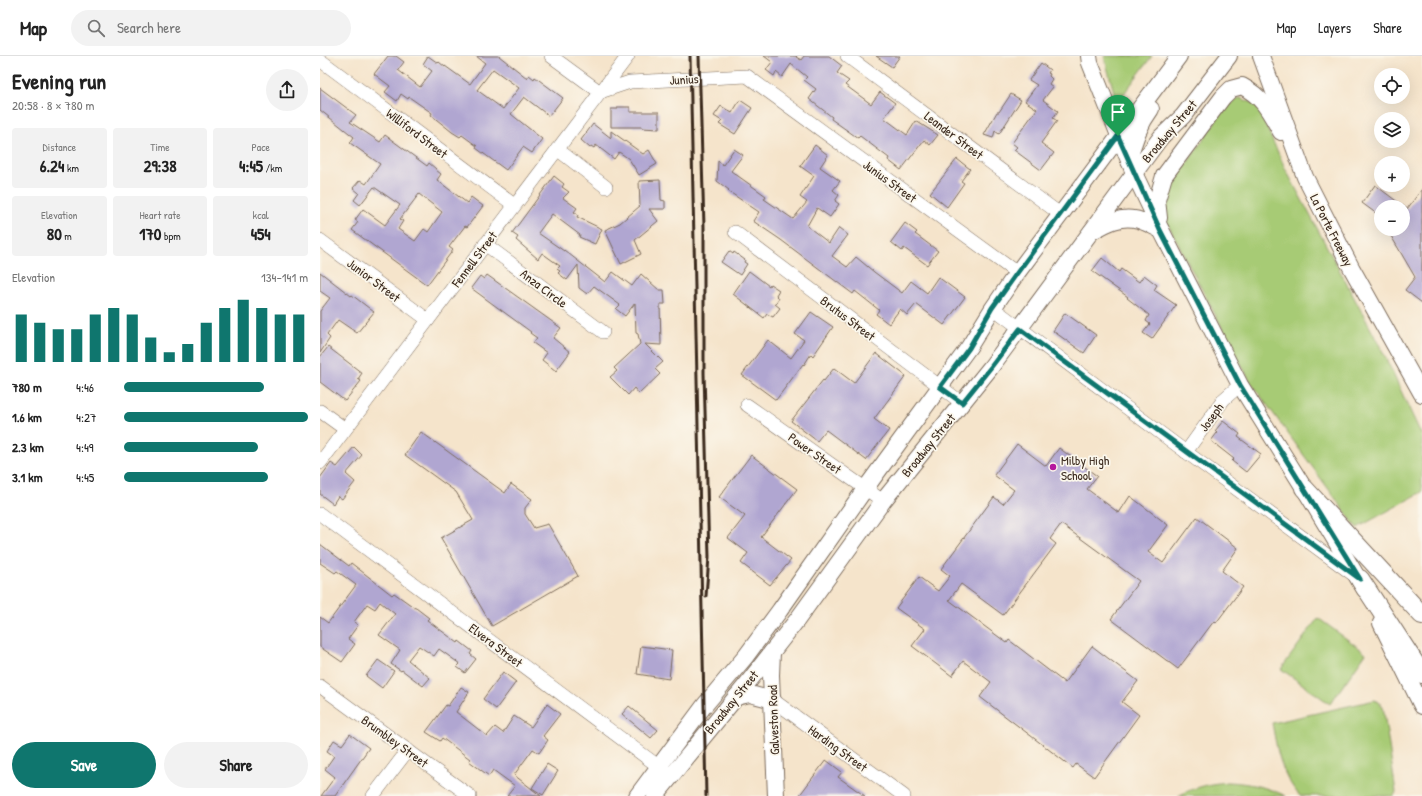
<!DOCTYPE html>
<meta charset="utf-8">
<style>
body{margin:0;font-family:"Patrick Hand",sans-serif;background:#f2f2f2;color:#222;height:100vh;display:flex;flex-direction:column;font-size:15px;white-space:nowrap}
*{box-sizing:border-box;margin:0}
p{font-size:13px;color:#767676}
.icon{flex:none;width:22px;height:22px;fill:none;stroke:currentColor;stroke-width:2;stroke-linecap:round;stroke-linejoin:round}
.map{position:relative;flex:1;overflow:hidden}
.drawer{display:flex;flex-direction:column;background:#fff;width:320px}
.drawer>*{flex:none}
.tools{position:absolute;left:1054px;top:12px;display:grid;gap:8px}
.tools a{display:grid;place-items:center;width:36px;height:36px;border-radius:50%;background:#fff;box-shadow:0 4px 16px #0002;font-size:20px}
.pin{position:absolute;display:grid;place-items:center;width:34px;height:34px;color:#fff;margin:-41px -17px;border-radius:50% 50% 50% 0;rotate:-45deg;box-shadow:0 0 4px #0007}
.pin .icon{rotate:45deg}
.round{display:grid;place-items:center;flex:none;width:42px;height:42px;border-radius:21px;background:#f2f2f2}
.head{display:flex;align-items:center;justify-content:space-between;height:68px;padding:0 12px}
h1{font-size:22px;font-weight:700;line-height:30px}
.figures{display:grid;grid-template-columns:repeat(3,1fr);gap:6px;height:68px;padding:4px 12px}
.figures div{display:grid;align-content:center;border-radius:4px;background:#f2f2f2;text-align:center}
.figures b{font-size:17px;font-weight:700}
.figures small{font-size:11px;font-weight:400}
.figures p{font-size:11px}
.chart{height:112px;padding:8px 12px}
.chart p{display:flex;justify-content:space-between}
.chart svg{width:100%;height:72px;margin-top:4px;stroke:#0f766e;stroke-width:6}
.cta{display:flex;gap:8px;margin-top:auto;padding:8px 12px}
.cta a{flex:1;height:46px;border-radius:24px;background:#0f766e;color:#fff;font-size:16px;font-weight:700;line-height:46px;text-align:center}
.cta a+a{background:#f2f2f2;color:#222}
ul{padding:0 12px;list-style:none;font-size:13px}
li{display:grid;grid-template-columns:64px 48px 1fr;align-items:center;height:30px}
li i{height:10px;border-radius:5px;background:#0f766e}
header{display:flex;align-items:center;gap:24px;box-sizing:border-box;height:56px;padding:0 20px;background:#fff;border-bottom:1px solid #e0e0e0}
header strong{font-size:19px}
nav{display:flex;gap:22px;margin-inline-start:auto;font-size:14px}
.search{width:280px;height:36px;background:#f2f2f2;display:flex;align-items:center;gap:10px;box-sizing:border-box;padding:0 14px;border-radius:22px;color:#767676;font-size:15px}
main{display:flex;flex:1;min-height:0}
.map>svg:first-child{display:block}
.green{fill:#a7cb74;stroke:#717a49}
.building{fill:#b0a6d1;fill-rule:evenodd}
.lines{fill:none;stroke-linecap:round;stroke-linejoin:round}
.minor-casing{stroke:#7c6b5b;stroke-width:14}
.major-casing{stroke:#7c6b5b;stroke-width:18}
.highway-casing{stroke:#7c6b5b;stroke-width:20}
.minor{stroke:#fff;stroke-width:13}
.major{stroke:#fff;stroke-width:16}
.highway{stroke:#fff;stroke-width:18}
.rail{stroke:#3b2a1e;stroke-width:3}
.route-casing{stroke:#fff;stroke-width:8}
.route{stroke:#0f766e;stroke-width:5}
.poi-dot{fill:#b5179e;stroke:#fbf7ec;stroke-width:1.5}
.labels{text-anchor:middle;dominant-baseline:central;stroke-width:3.5;stroke-linejoin:round;paint-order:stroke}
.street-label{font-size:13px;fill:#3b2a1e;stroke:#fbf7ec}
.poi-label{font-size:13px;fill:#3b2a1e;stroke:#fbf7ec;text-anchor:start}
</style>
<header>
<strong>Map</strong>
<div class="search"><svg class="icon" aria-label="search" viewBox="0 0 24 24"><circle cx="10" cy="10" r="6"/><path d="M15 15l6 6"/></svg>Search here</div>
<nav><a>Map</a><a>Layers</a><a>Share</a></nav>
</header>
<main>
<section class="drawer">
<div class="head"><div><h1>Evening run</h1><p>20:58 · 8 × 780 m</p></div><a class="round"><svg class="icon" aria-label="share" viewBox="0 0 24 24"><path d="M12 15V3M7 8l5-5 5 5M5 13v7h14v-7"/></svg></a></div>
<div class="figures">
<div><p>Distance</p><b>6.24<small> km</small></b></div>
<div><p>Time</p><b>29:38</b></div>
<div><p>Pace</p><b>4:45<small> /km</small></b></div>
</div>
<div class="figures">
<div><p>Elevation</p><b>80<small> m</small></b></div>
<div><p>Heart rate</p><b>170<small> bpm</small></b></div>
<div><p>kcal</p><b>454</b></div>
</div>
<div class="chart"><p><span>Elevation</span>134–141 m</p>
<svg viewBox="0 0 160 44" preserveAspectRatio="none"><path d="M5 44V15M15 44V20M25 44V24M35 44V24M45 44V15M55 44V11M65 44V15M75 44V29M85 44V38M95 44V33M105 44V20M115 44V11M125 44V6M135 44V11M145 44V15M155 44V15"/></svg>
</div>
<ul>
<li><b>780 m</b>4:46<i style="width:76%"></i></li>
<li><b>1.6 km</b>4:27<i style="width:100%"></i></li>
<li><b>2.3 km</b>4:49<i style="width:73%"></i></li>
<li><b>3.1 km</b>4:45<i style="width:78%"></i></li>
</ul>
<div class="cta"><a>Save</a><a>Share</a></div>
</section>
<div class="map">
<svg width="1102" height="740" viewBox="0 0 1102 740">
<rect width="100%" height="100%" fill="#fbf7ec"/>
<filter id="ink" filterUnits="userSpaceOnUse"><feTurbulence type="fractalNoise" baseFrequency=".025" numOctaves="2"/><feDisplacementMap in="SourceGraphic" scale="8" xChannelSelector="R" yChannelSelector="G"/><feConvolveMatrix kernelMatrix="1 2 1 2 8 2 1 2 1" color-interpolation-filters="sRGB"/></filter>
<filter id="wash" filterUnits="userSpaceOnUse"><feTurbulence type="fractalNoise" baseFrequency=".012" numOctaves="4" result="noise"/><feDisplacementMap in="SourceGraphic" scale="16" xChannelSelector="R" yChannelSelector="G"/><feGaussianBlur stdDeviation="0.9" result="paint"/><feColorMatrix in="noise" values="0 0 0 0 0 0 0 0 0 0 0 0 0 0 0 0 0 1.4 0 .05"/><feComposite in="paint" operator="in"/></filter>
<g filter="url(#wash)">
<rect width="100%" height="100%" fill="#f5e4cb"/>
<g class="green">
<path d="M784,0H832L797,47Z"/>
<path d="M920,42L936,48L966,114L1062,294L1102,380V436L1037,472L931,327L844,161L848,135L906,50Z"/>
<path d="M998,562L1046,597L1010,648L961,613Z"/>
<path d="M1055,644L1063,650L1076,736L1074,740H980C961,719 957,694 952,667Z"/>
<path d="M908,726C929,727 947,731 966,740H858C877,730 887,728 908,726Z"/>
</g>
<g id="blocks">
<g class="building">
<path d="M68,0H76L84,6L78,14L100,31L112,15L103,8L108,0L118,7L119,6L125,11V10L150,28L165,7L156,0H179L207,22L209,19L214,23L215,21L243,42L229,60L204,41L191,58L222,83L212,97L203,91L186,114L156,92L157,90L142,79L140,81L132,76L111,59L112,57L89,41L88,43L81,38L77,45L65,36L70,30L54,18ZM173,13L199,32L183,53L157,34Z"/>
<path d="M444,0H477L476,1L481,4L484,0H509L522,10L517,17L529,25L525,29L551,48L560,36L575,47L564,62L587,79L596,65L618,79L610,89L604,84L581,114L568,104L569,102L540,80L538,82L511,63L512,61L489,43L496,33L484,24L487,21L471,8L462,21L456,16L454,20L446,14L452,6Z"/>
<path d="M556,0H580L572,11Z"/>
<path d="M721,7L730,14L728,17L730,18L729,20L732,23L729,28L733,31L723,44L738,55L733,62L737,65L721,87L734,97L721,114L694,94L697,91L692,87L717,53L705,45L717,29L709,24Z"/>
<path d="M0,32L36,59L30,66L60,86L65,79L107,110L109,107L116,113V114L121,118L117,124L147,147L151,141L163,150L147,171L145,170L129,191L133,194L107,229L32,174L38,166L35,164L43,153L65,169L80,149L54,131L40,149L34,144L39,137L33,132L40,124L46,128L60,108L30,87L34,81L0,54ZM99,138L122,156L108,176L104,173L95,185L78,173L83,165L80,163Z"/>
<path d="M691,38L701,44L679,78L675,75L673,82L664,79L677,56H679Z"/>
<path d="M420,44L432,52L415,78L399,68L402,65L394,60L401,50L412,57Z"/>
<path d="M298,51H310V56H339V73L322,72V71H291V53H298Z"/>
<path d="M273,68L291,82V75L323,98L329,94L337,108L319,119L309,103L299,96L294,103L276,89L274,92L271,90L270,92L261,84Z"/>
<path d="M495,89L508,99L500,111L520,125L513,134L519,139L515,145L519,148L510,161L497,152L487,170L509,187L519,172L528,179L512,200L527,211L536,201L554,216L582,237L591,225L607,237L618,221L645,241L624,269L596,248L587,259L580,253L569,268L556,258L559,254L535,235L533,238L461,184L433,165L439,156L408,135L409,134L397,125L398,105L403,109L414,93L423,99L411,115L446,140L444,143L473,163L487,146L480,141L494,120L480,110Z"/>
<path d="M637,103L650,113L641,125L644,127L627,151L610,137Z"/>
<path d="M234,120L244,128L242,131L249,136L243,142L257,152L254,156L258,159L257,161L282,173L275,188L259,181L260,179L232,158L218,177L244,195V194L285,226L293,216L312,230L321,218L339,234H344L345,248H340L341,289L325,288L343,306L335,313L340,318L319,338L314,332L308,339L290,321L297,315L294,312L320,288L318,278L316,277L315,247L305,260L296,253L300,249L274,230L267,238L259,232L258,209L247,224L238,217L240,215L237,213L240,210L222,197L218,203L196,184L198,181L192,177Z"/>
<path d="M340,124L341,144L345,145V153H329L338,165L315,184L321,198L301,208L285,174L300,167L320,150L319,125Z"/>
<path d="M1055,129L1087,153L1102,133V247L1085,234L1095,221L1067,173H1083V151H1061V161L1042,147Z"/>
<path d="M585,167L597,176L595,178L618,195L607,209L584,192L582,195L571,186Z"/>
<path d="M409,195L413,198L414,196L425,204L424,206L427,208L420,219L401,206Z"/>
<path d="M782,202L799,216L801,213L819,226L824,219L837,229L834,234L856,249L832,283L823,277L830,268L826,265L829,259L807,242L808,241L772,215Z"/>
<path d="M429,215L449,230L450,228L459,234L456,239L459,242L455,248L460,252L453,261L447,258L444,262L413,238Z"/>
<path d="M0,216L31,240L32,239L54,256L37,277L18,264L7,279L10,282L0,297V255L10,242L0,235Z"/>
<path d="M167,219L241,272L233,282L250,296L236,315L222,304L227,297L213,287L217,282L210,277L211,276L151,232L160,220L164,223Z"/>
<path d="M491,256L513,271L493,300L491,298L484,309L483,308L456,344L422,319L448,284L471,302L484,284L475,278Z"/>
<path d="M745,257L776,279L764,297L733,275Z"/>
<path d="M8,291L42,317L38,323L41,325L25,345L0,326V301Z"/>
<path d="M556,297L586,320L554,363L569,374L546,404L506,374L497,385L471,365L503,324L504,325L514,312L534,327Z"/>
<path d="M903,365L920,378L918,381L941,398L926,416L912,405L914,403L891,385L897,377L895,375Z"/>
<path d="M101,376L185,437L191,428L212,443L205,452V458L214,472L228,468L258,520L172,570L121,482L153,464L136,436L85,399Z"/>
<path d="M697,388L726,410L739,392L777,420L767,433L799,457L810,440L848,469L828,496L843,507L877,461L918,492L902,515L923,531L896,567L894,565L858,613L791,563L819,525L741,468L730,483L736,488L683,559L641,528L629,544L687,587L689,584L745,627L772,590L818,625L802,646L819,659L774,721L756,708L753,712L660,641L671,626L643,605L632,620L592,590L605,573L576,552L599,521L618,535L630,520L621,513L674,441L683,448L694,434L674,419Z"/>
<path d="M34,391L42,399L26,418L35,426L22,443L18,440L13,448L0,438V422L11,407L17,411Z"/>
<path d="M431,399L477,433L441,481L471,504L450,529L421,507L428,497L408,482L425,460L399,441Z"/>
<path d="M0,488L29,510L31,507L72,539L74,537L95,552H96L109,562L107,564L138,587L139,585L152,595L150,598L156,603L145,617L137,611L140,608L119,593L114,600L99,590L88,604L110,622L103,630L82,614L81,615L71,608L80,594L59,579L75,558L60,546L55,553L47,548L34,566L38,569L28,583L35,588L22,606L0,591V561L8,567L36,529L17,515L15,517L0,507Z"/>
<path d="M321,590L352,594L349,623L317,618Z"/>
<path d="M58,604L74,615L62,632L46,620Z"/>
<path d="M183,616L196,626L176,653L163,643Z"/>
<path d="M141,631L149,636L136,656L167,680L175,671L183,677L194,660L211,671L227,648L240,658L223,680L228,684L219,697L213,693L194,719L221,740H187L195,730L173,714L169,720L149,705L150,703L122,682L120,685L106,676L126,649L128,650Z"/>
<path d="M309,650L338,674L331,682L302,658Z"/>
<path d="M30,678L49,692L15,740H1L15,721L5,713L14,700L7,695L14,684L22,689Z"/>
<path d="M506,704L522,716L518,721L545,740H479Z"/>
<path d="M227,708L238,715L223,739L212,732Z"/>
</g>
</g>
</g>
<g filter="url(#ink)">
<use href="#blocks" fill-opacity="0" stroke="#7c6b5b" stroke-width="1"/>
<g class="lines">
<defs>
<g id="minor">
<path d="M231,0L280,36L310,26L427,20L697,217"/>
<path d="M527,0L740,158"/>
<path d="M0,4L194,149"/>
<path d="M237,93L286,131"/>
<path d="M415,176L642,347"/>
<path d="M0,184L108,264"/>
<path d="M165,188L283,276"/>
<path d="M673,252L866,396L1034,519"/>
<path d="M427,349L563,445"/>
<path d="M0,355L25,373"/>
<path d="M866,396L904,343L920,329"/>
<path d="M0,407L308,0"/>
<path d="M0,458L346,716"/>
<path d="M0,630L150,740"/>
<path d="M453,644L584,740"/>
<path d="M53,740L88,694"/>
</g>
<g id="major">
<path d="M769,0L770,7L814,117L841,174L920,329L984,432L1045,534"/>
<path d="M941,0L985,121L1032,213L1102,338"/>
<path d="M809,105C813,85 819,69 831,53"/>
<path d="M839,162L837,144L844,120L903,41L911,33L922,30C944,42 949,55 961,76"/>
<path d="M771,176C784,169 798,160 814,163C823,164 832,170 841,174"/>
<path d="M1061,567L1102,650"/>
<path d="M452,596L451,619L456,740"/>
<path d="M416,641L430,638L453,644"/>
<path d="M317,740L384,650L426,600L460,554L545,433L649,291L673,252L697,217L859,0"/>
<path d="M335,740L426,629L477,564L563,445L671,311L841,81L863,60L909,0"/>
</g>
<g id="highway">
<path d="M984,432L1102,559"/>
<path d="M1040,523L1102,618"/>
</g>
</defs>
<use href="#minor" class="minor-casing"/>
<use href="#major" class="major-casing"/>
<use href="#highway" class="highway-casing"/>
<use href="#minor" class="minor"/>
<use href="#major" class="major"/>
<use href="#highway" class="highway"/>
<g class="rail">
<path d="M370,0L386,740"/>
<path d="M379,0L384,171V317L389,501L386,540"/>
</g>
</g>
</g>
<g class="lines" filter="url(#ink)">
<defs>
<path id="route" d="M798,80L840,174L920,329L1040,523L700,273L671,311L642,347L620,331L649,292L672,252L697,217Z"/>
</defs>
<use href="#route" class="route-casing"/>
<use href="#route" class="route"/>
</g>
<circle class="poi-dot" cx="733" cy="411" r="4"/>
<g class="labels">
<g class="street-label">
<text transform="translate(364 23) rotate(-3)">Junius</text>
<text transform="translate(849 75) rotate(-50)">Broadway Street</text>
<text transform="translate(97 77) rotate(37)">Williford Street</text>
<text transform="translate(634 79) rotate(37)">Leander Street</text>
<text transform="translate(570 125) rotate(36)">Junius Street</text>
<text transform="translate(1012 174) rotate(63)">La Porte Freeway</text>
<text transform="translate(154 203) rotate(-53)">Fennell Street</text>
<text transform="translate(54 224) rotate(37)">Junior Street</text>
<text transform="translate(224 232) rotate(37)">Anza Circle</text>
<text transform="translate(528 262) rotate(37)">Brutus Street</text>
<text transform="translate(891 361) rotate(-54)">Joseph</text>
<text transform="translate(608 389) rotate(-51)">Broadway Street</text>
<text transform="translate(495 397) rotate(35)">Power Street</text>
<text transform="translate(176 589) rotate(37)">Elvera Street</text>
<text transform="translate(411 646) rotate(-51)">Broadway Street</text>
<text transform="translate(453 664) rotate(-92)">Galveston Road</text>
<text transform="translate(75 685) rotate(36)">Brumbley Street</text>
<text transform="translate(518 692) rotate(36)">Harding Street</text>
</g>
<g class="poi-label">
<text x="741" y="404">Milby High<tspan x="741" dy="15">School</tspan></text>
</g>
</g>
</svg>
<div class="tools">
<a><svg class="icon" aria-label="locate" viewBox="0 0 24 24"><circle cx="12" cy="12" r="6"/><path d="M12 2v4M12 18v4M2 12h4M18 12h4"/></svg></a>
<a><svg class="icon" aria-label="layers" viewBox="0 0 24 24"><path d="M12 4l9 5-9 5-9-5zM3 14l9 5 9-5"/></svg></a>
<a>+</a>
<a>−</a>
</div>
<div class="pin" style="left:798px;top:80px;background:#1e9e55"><svg class="icon" aria-label="arrive" viewBox="0 0 24 24"><path d="M6 21V4h12l-3 4 3 4H6"/></svg></div>
</div>
</main>
